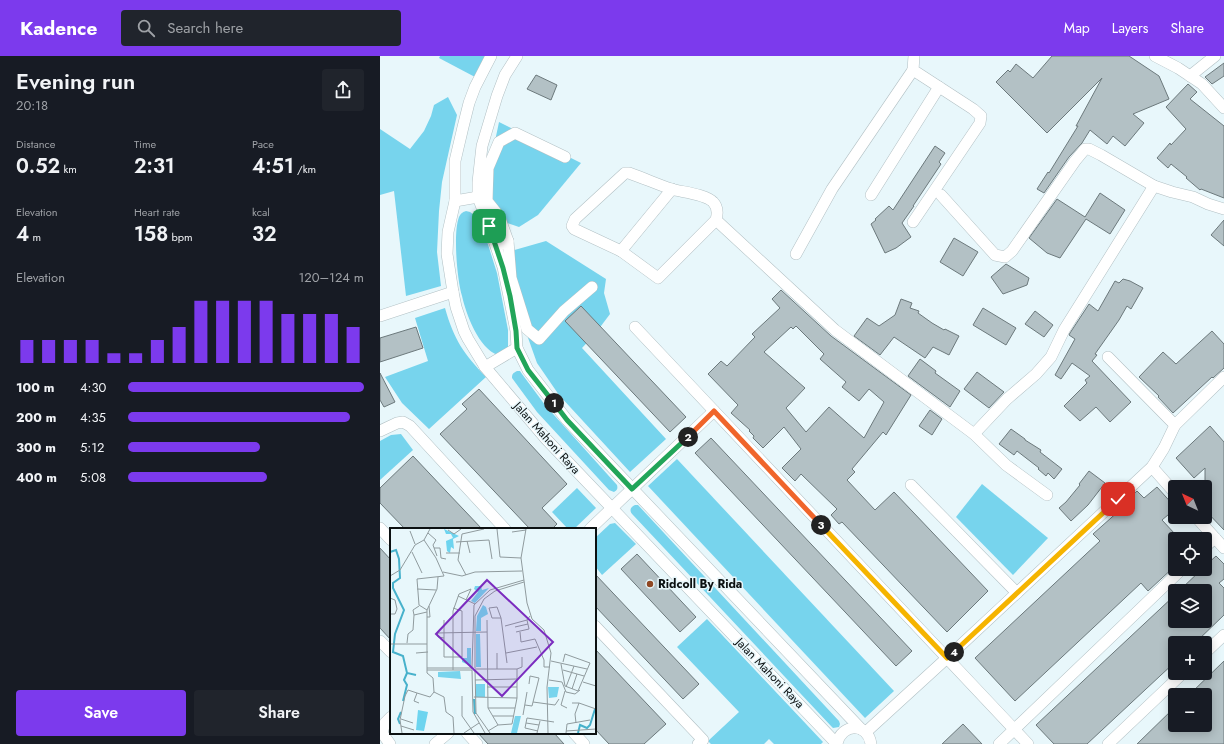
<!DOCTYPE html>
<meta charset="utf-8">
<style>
body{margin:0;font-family:Jost,sans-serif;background:#20242c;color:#f1f3f6;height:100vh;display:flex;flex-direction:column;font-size:15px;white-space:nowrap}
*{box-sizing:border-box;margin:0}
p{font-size:13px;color:#9ea1a6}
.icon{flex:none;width:22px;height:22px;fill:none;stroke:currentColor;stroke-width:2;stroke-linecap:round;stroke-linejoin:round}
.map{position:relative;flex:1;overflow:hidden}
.sheet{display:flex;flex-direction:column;background:#171b24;width:380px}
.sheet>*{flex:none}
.needle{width:26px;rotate:317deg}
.buttons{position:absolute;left:788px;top:424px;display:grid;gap:8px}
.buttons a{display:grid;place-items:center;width:44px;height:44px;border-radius:4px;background:#171b24;box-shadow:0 2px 10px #0003;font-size:20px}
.pin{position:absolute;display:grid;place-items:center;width:34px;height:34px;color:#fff;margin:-17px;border-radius:8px;box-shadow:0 2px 6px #0006}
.km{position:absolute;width:20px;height:20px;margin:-10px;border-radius:50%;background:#222;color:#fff;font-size:11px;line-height:20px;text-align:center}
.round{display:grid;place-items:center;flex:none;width:42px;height:42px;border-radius:4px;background:#20242c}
.overview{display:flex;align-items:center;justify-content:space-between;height:68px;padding:0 16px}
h1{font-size:22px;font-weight:600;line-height:30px}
.metrics{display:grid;grid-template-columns:repeat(3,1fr);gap:6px;height:68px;padding:4px 16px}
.metrics div{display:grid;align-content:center}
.metrics b{font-size:20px;font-weight:600}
.metrics small{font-size:11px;font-weight:400}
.metrics p{font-size:11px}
.chart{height:112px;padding:8px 16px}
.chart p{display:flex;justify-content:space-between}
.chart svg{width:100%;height:72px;margin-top:4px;stroke:#7c3aed;stroke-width:6}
.primary-button{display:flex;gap:8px;margin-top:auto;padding:8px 16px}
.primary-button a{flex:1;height:46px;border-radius:4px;background:#7c3aed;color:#fff;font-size:16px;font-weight:600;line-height:46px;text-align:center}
.primary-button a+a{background:#20242c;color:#f1f3f6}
ul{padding:0 16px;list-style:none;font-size:13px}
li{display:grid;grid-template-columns:64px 48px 1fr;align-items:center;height:30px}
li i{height:10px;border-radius:5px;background:#7c3aed}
header{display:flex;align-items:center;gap:24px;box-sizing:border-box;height:56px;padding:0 20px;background:#7c3aed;color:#fff}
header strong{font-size:19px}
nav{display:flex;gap:22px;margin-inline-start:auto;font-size:14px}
.search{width:280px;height:36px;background:#20242c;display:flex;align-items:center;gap:10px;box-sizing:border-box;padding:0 14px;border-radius:4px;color:#9ea1a6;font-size:15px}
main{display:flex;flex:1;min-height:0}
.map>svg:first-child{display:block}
.green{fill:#77d4ed}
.building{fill:#b3c1c5;stroke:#6c797c;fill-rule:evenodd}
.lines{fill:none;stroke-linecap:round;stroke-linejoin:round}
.minor-casing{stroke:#b2c0c4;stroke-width:12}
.minor{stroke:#fff;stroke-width:11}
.split-1-casing{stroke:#fff;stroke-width:8}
.split-2-casing{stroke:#fff;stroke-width:8}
.split-3-casing{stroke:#fff;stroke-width:8}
.split-4-casing{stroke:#fff;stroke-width:8}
.split-5-casing{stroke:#fff;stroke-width:8}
.split-1{stroke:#22a559;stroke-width:5}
.split-2{stroke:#22a559;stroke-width:5}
.split-3{stroke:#f0652b;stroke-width:5}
.split-4{stroke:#f5b400;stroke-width:5}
.split-5{stroke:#f5b400;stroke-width:5}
.poi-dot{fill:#8f4723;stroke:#e8f7fb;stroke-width:1.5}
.labels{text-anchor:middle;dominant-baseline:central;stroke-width:3;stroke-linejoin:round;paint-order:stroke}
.street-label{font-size:12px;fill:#0c1112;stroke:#e8f7fb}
.poi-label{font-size:12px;font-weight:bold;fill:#0c1112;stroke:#e8f7fb;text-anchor:start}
.inset-river{fill:none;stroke:#47b1cb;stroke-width:2}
.inset-road{fill:none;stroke:#909b9e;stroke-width:1}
.view{fill:#7b2cbf;fill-opacity:0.15;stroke:#7b2cbf;stroke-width:2}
.inset-edge{fill:none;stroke:#0c1112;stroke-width:2}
</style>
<header>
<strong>Kadence</strong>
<div class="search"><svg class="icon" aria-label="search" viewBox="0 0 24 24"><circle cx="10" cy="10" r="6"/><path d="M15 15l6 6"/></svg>Search here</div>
<nav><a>Map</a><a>Layers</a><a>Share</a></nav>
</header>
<main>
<section class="sheet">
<div class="overview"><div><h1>Evening run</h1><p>20:18</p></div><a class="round"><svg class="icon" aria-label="share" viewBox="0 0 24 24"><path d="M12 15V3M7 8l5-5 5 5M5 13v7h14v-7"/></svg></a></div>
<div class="metrics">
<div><p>Distance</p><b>0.52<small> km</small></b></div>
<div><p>Time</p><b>2:31</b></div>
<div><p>Pace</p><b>4:51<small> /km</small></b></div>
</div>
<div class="metrics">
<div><p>Elevation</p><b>4<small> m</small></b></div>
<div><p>Heart rate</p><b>158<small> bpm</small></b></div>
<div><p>kcal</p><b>32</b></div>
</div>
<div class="chart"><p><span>Elevation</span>120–124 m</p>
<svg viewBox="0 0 160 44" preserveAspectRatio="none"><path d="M5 44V30M15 44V30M25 44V30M35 44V30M45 44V38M55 44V38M65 44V30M75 44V22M85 44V6M95 44V6M105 44V6M115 44V6M125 44V14M135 44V14M145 44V14M155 44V22"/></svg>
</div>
<ul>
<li><b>100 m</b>4:30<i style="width:100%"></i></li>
<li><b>200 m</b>4:35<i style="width:94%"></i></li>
<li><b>300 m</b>5:12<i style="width:56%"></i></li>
<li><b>400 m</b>5:08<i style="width:59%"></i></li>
</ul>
<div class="primary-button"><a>Save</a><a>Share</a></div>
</section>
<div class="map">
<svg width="844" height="688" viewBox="0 0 844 688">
<rect width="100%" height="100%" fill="#e8f7fb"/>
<g class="green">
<path d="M60,0H106L95,21L59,2Z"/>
<path d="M68,41L77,59L62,126L59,155L57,196L61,230L26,240L14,135L0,139V73L30,93L44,75L51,60L54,49Z"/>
<path d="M119,66L201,107L158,159L139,171L121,165L109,142L110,109Z"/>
<path d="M86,155L90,156L97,161L105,179L117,217L128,274V291L118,299C99,293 86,258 82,240C77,224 73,176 79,161C81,157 83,156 86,155Z"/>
<path d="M166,185L226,223L224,237L230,258L215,278L202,292L286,383L250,416L179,339L157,307L147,279L131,195Z"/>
<path d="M65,252C74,284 84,298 106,321L49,373L22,347L5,321L48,305L35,262Z"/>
<path d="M137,315H140L142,318L165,349L237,429C238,433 237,434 234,436L229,434L157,356L132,322C132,318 133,317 137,315Z"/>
<path d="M21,378L33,394L0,424V385L11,379Z"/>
<path d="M297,403L514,635L485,662L268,430Z"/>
<path d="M602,428L668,482L633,519L576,461Z"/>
<path d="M197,432L216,452L194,473H188L172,456Z"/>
<path d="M255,449H258L459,665L460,668L459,671L453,672L451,670L253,459C249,455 250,451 255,449Z"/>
<path d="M235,467L256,488L222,519L215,510V482L230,468Z"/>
<path d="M327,563L443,686L441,688H394L389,683L384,688H331L328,685L359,656L297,591Z"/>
</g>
<g class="building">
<path d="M672,0H749L779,20L789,43L753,58L764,67L745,90L733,80L727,88L710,74L702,87L689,101L664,137L657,133L668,116L669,117L698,70H696L722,22L667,77L616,26L628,14L630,16L636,8L653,22Z"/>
<path d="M844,7V20L832,28L825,21Z"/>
<path d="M156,19L177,29L171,44L147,33Z"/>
<path d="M808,28L817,36L810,43L844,70V142L821,133L820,134L806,122L807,121L791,108L788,112L777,102L790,87L791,89L806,73L786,51Z"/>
<path d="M555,90L565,97L559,106L561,108L533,150H534L522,167L531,181L516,192L505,197L491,168L496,164L495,163L509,150L513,154Z"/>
<path d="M720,137L745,154L730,178L706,163L680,202L667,197L649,182L677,143L705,161Z"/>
<path d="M844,164V190L831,179Z"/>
<path d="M574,182L598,196L583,220L560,206Z"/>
<path d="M626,208L649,222L647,229L623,238L611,221Z"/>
<path d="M743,223L750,225L763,232L751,253L747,250L739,264L715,298L717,299L712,305L751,346L730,366L716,351L700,365L684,350L707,327L705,324L710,320L692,307L681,323L675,319L695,283L689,279L690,277L709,248L718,255L735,225L739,227Z"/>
<path d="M401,234L451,280L531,339L506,379L503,376L472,413L475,416L467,424L495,454L514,436L608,535L567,576L462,466L459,468L451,459L457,453L421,418L415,425L402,412L421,393L404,371L383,392L373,382L374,380L369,375L370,374L351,357L358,349L328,318L341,305L347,310L375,281L372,278L400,252L392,243ZM416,270L444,298L440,303L466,326L462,331L479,345L489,333L504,346L484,382L449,351L426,376L406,352L425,332L384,296L411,271L413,273Z"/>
<path d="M521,243L532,247L530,252L539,255L538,257L552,267L564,274L565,273L579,280L569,299L553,291L545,302L514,281L500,299L474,280L487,262L499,270L515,259Z"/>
<path d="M201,250L306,361L290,376L185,265Z"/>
<path d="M603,252L636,272L626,289L593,269Z"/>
<path d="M655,255L673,269L664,281L645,268Z"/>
<path d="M36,271L43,292L0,306V282Z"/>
<path d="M832,275L844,288V312L833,322L832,321L793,357L778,341L779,340L759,321L783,296L796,308Z"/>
<path d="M540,303L556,315L555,317L580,335L570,351L528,320Z"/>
<path d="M597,316L624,336L609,352L584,333Z"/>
<path d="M0,317L15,346L4,351L0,344Z"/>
<path d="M99,333L187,428L162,452L177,468L172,473H150L60,378L87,353L82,348Z"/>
<path d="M550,354L562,363L552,379L539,370Z"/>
<path d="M830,370L844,386V474L825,454V412L814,422L796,402Z"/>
<path d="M631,373L645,383V384L661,394L660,396L682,413L674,423L668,417L666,420L658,413L659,412L637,395L634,399L619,388Z"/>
<path d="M331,382L532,595L516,610L315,397Z"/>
<path d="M33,400L66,435L102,473H25L0,447V432Z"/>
<path d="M709,415L725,427L708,449L691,465L679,452L686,446L700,429L699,428Z"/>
<path d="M777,431L795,451V453L782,464L795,478V510L768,535L761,527L635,645L595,602L720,485L713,478L740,454L738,452L757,435L764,442Z"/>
<path d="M0,492L11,504V584L0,572Z"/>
<path d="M257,498L316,561L300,576L241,513Z"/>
<path d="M836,500L844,508V523L839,527L844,532V559L815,587H795V606L707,688H674L656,669L795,539V565H825V535H799L822,513H825V510Z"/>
<path d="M215,518L319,628L303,643L215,550Z"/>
<path d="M215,593L286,668L264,688H229L215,673Z"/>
<path d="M844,605V688H757L795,651V669H825V639H809Z"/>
<path d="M583,668L602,688H562Z"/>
<path d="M98,677H174L184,688H108Z"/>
</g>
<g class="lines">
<defs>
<g id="minor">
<path d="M111,0L95,31L89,47L83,71L75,105V145L68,176L67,198L73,236L76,251L84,275L88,283L105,311L166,383L456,687"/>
<path d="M137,0L125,19L117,40L102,90L98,126V141L109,170L123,211L136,275L137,292L148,314L187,364L481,673"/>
<path d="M775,0L798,12L822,28L844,52"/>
<path d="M810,20L835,0"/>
<path d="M491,139L559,31"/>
<path d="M561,139L615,199L625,201L632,195L695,105L705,93H709L721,99L774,130L792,136L813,141L828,148L844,153"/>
<path d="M75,145L98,141"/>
<path d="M336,164C338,157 338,151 333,146C326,138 301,136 291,133C277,128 263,122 249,117H245L195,163L192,170L194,173L241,195L278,222L336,164L455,274L594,378L626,409L667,439"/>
<path d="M533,166L600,67L601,60L593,53L533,14L534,0"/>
<path d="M128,185L131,222L147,273L159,283L184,255L212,231"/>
<path d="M117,190L128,185L119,160L107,145L108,112L119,86L135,77L185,101"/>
<path d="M241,195L292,133"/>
<path d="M416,198L452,133L533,14"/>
<path d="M0,260L73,236"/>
<path d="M255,271L648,688"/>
<path d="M105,311L137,292"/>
<path d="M795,369L844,321"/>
<path d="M0,375L17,367L23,366L30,370L125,473"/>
<path d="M594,378L627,343L656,318L671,301L684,274L774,130"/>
<path d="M772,411L795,437"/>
<path d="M531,429L637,537"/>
<path d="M816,461L844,492"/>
<path d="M0,472L11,484"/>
<path d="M210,473L334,355"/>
<path d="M825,491L835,482"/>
<path d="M215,570L323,684L318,688"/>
<path d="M0,585L11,596"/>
<path d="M825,597L844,579"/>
<path d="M486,676L567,602L772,411L784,392L795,369L728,301"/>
<path d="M87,677L97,688"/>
<path d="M194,677L204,688"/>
<path d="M10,688L2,677L5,667L11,661"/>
<path d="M55,688L68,677"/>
<path d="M457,688C461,667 488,666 491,688"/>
<path d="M619,688L802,513"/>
<path d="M728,688L803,617"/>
</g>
</defs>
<use href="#minor" class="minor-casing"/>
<use href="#minor" class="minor"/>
</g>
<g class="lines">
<defs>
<path id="split-1" d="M109,170L123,212L130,240L136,275L137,292L148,314L174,347"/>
<path id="split-2" d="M174,347L187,364L252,433L308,381"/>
<path id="split-3" d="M308,381L334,355L441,469"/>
<path id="split-4" d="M441,469L567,602L574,596"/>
<path id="split-5" d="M574,596L738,443"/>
</defs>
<use href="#split-1" class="split-1-casing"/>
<use href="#split-2" class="split-2-casing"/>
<use href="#split-3" class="split-3-casing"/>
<use href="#split-4" class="split-4-casing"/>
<use href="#split-5" class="split-5-casing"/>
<use href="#split-1" class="split-1"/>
<use href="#split-2" class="split-2"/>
<use href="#split-3" class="split-3"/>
<use href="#split-4" class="split-4"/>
<use href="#split-5" class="split-5"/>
</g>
<circle class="poi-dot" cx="270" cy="528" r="4"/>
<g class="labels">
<g class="street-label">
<text transform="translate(167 382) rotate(48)">Jalan Mahoni Raya</text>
<text transform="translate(390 617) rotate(46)">Jalan Mahoni Raya</text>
</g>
<g class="poi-label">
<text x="278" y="528">Ridcoll By Rida</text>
</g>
</g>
<g transform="translate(10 472)">
<rect width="206" height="206" fill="#e8f7fb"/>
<path d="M85,58H91L92,62L99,60L85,75L81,73L88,64L84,61ZM93,77L96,79L98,86L91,90V103H86L87,88ZM86,106H90L91,139H86ZM77,120H81V138L72,134V130H77ZM70,143L71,151L48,149V144ZM86,156H95V169H86ZM158,159H169L167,169L159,170ZM125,188H131L127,205H121Z" fill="#77d4ed"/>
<path d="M54,1L69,8L63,11L64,21L61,19L60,25L57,23L56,13L63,10L61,6H56ZM28,182L38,184L34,203L26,202Z" fill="#6dd4ef"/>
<path class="inset-river" d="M0,24L6,22L9,31L10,50L3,55V60L14,82L5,106L3,124L13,128L17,145L26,147M84,171L85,186M13,173L17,157L14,152L17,145M10,196L8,191L11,184M188,205L190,197L197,200L200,197L205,181"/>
<path class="inset-road" d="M107,1L110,29L131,30M136,1L131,30L137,75L142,91L154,102L161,125L157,159L158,205M58,2L64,6L71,1M20,3L25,16M122,4L136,2M38,5L46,12L43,17L47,28M34,12L46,30L54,48L27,51L29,77L37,82M77,13L80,25M66,14L99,12L102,31M44,20H50L51,30L56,31M22,24L32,45M56,25H70M53,44L72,48L85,44L132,43M76,47L68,32L72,6L94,1M0,48L10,42L25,17L34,12L40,1M27,61L46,62M68,68L85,76M0,70L5,72L7,81L5,86H0M29,78L23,82L24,87L37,84M37,89H40L39,78M111,90L107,79L99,80L102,90H111L117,135M54,92V129H72V83L63,80M97,92L98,180L108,197M115,98L137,92M125,99L138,96M126,104L139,101L137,92L140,88M130,104L131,114L145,111L154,132V139H160M54,110L48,109L47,105L97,104M17,115L18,106L23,102L24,87M0,116H37V145L43,150L44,164L54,169L56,184L63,189L64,205M37,116V82L47,61L48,49M26,125L38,124M107,125V141M116,125L147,119M161,133L197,141M171,136L175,158L188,163L200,135L175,126L173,134M82,139L84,77L100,62L134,52M37,140H82M85,140V88L94,71L105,63L134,54M85,141H127L132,139V129M37,142H82M63,142V83L69,66L81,61L76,72M82,142L83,184L95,205M85,142L86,185L100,205M173,142L194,148M85,152L127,151M159,152L172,154L176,164L185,166L190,162M193,154L206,158M139,156L140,148L149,150L143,174M97,159H127M176,159L184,138M182,161L187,146M175,163L171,177L177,180M72,168V188L84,205M84,169L127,170M29,175L24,173L27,165L40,169L44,164M182,175H189L185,186L186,195M189,175L206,181M135,177L142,178L143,174L165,177L169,171M98,180H125M133,187L137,164M103,188H123M11,191L23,195M136,195L149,197M11,198L24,202M98,203L108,197L122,196L127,170V141M148,203L135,200L137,190L164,194M176,203L206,201M12,205L10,192L15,168L18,162L27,165M74,205L89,195M147,205L150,193M176,205L177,196L200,192"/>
<path class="view" d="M97,52L163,114L112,168L46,106Z"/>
<rect width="206" height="206" class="inset-edge"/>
</g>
</svg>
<div class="buttons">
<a><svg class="needle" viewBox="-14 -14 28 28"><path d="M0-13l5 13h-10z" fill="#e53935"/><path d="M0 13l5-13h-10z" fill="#9ea1a6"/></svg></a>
<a><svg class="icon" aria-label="locate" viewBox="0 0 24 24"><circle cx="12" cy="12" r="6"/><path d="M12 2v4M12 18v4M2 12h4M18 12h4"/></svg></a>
<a><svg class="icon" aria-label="layers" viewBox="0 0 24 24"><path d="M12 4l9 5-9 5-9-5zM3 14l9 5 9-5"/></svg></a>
<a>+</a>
<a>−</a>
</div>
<div class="pin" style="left:109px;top:170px;background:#1e9e55"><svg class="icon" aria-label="arrive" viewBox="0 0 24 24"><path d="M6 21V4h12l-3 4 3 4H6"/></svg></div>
<div class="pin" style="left:738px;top:443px;background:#d93025"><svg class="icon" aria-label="check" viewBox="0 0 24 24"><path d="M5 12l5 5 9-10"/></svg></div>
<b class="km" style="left:174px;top:347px">1</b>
<b class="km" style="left:308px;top:381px">2</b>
<b class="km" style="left:441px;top:469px">3</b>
<b class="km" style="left:574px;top:596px">4</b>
</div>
</main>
